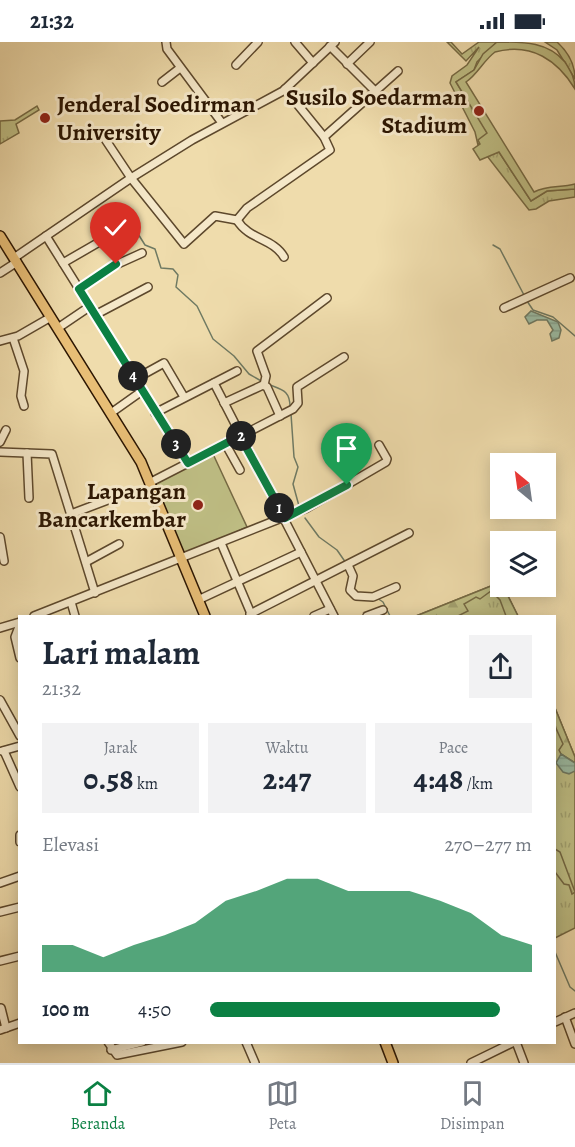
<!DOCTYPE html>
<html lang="id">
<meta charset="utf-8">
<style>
body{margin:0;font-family:Alegreya,serif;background:#f2f2f3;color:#1f2937;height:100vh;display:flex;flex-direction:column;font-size:22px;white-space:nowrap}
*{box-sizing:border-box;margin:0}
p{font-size:20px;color:#747a83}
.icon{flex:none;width:33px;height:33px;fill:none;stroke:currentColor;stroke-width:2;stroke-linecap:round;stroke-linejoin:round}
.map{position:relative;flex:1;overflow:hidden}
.details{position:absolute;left:18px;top:573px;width:538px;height:429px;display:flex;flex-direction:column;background:#fff;border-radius:0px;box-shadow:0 3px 15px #0003}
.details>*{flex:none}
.needle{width:39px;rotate:331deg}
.tools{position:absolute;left:490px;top:411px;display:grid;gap:12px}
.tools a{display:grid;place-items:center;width:66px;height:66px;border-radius:0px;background:#fff;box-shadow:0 3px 15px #0003;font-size:30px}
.pin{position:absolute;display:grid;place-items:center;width:51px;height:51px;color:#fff;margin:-62px -26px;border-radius:50% 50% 50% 0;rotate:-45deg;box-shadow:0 0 6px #0007}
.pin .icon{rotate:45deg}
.km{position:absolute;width:30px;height:30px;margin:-15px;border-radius:50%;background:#222;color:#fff;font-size:16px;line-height:30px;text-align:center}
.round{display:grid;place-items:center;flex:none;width:63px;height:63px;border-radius:0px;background:#f2f2f3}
.headline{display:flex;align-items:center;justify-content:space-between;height:102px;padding:0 24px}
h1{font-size:33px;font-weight:600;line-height:45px}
.metrics{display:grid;grid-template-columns:repeat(3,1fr);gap:9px;height:102px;padding:6px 24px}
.metrics div{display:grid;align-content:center;border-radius:0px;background:#f2f2f3;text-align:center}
.metrics b{font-size:30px;font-weight:600}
.metrics small{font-size:16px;font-weight:400}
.metrics p{font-size:16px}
.chart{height:168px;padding:12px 24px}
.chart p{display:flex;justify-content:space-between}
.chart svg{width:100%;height:108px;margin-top:6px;fill:#0b8043;opacity:.7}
ul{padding:0 24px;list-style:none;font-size:20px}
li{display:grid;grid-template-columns:96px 72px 1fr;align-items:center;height:45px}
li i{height:15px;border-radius:8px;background:#0b8043}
.status{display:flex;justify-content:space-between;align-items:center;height:42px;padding:0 30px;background:#fff;direction:ltr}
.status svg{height:16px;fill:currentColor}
.tabs{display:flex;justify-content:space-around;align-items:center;height:84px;border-top:2px solid #e0e1e3;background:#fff;font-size:16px;color:#747a83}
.tabs a{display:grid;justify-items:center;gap:3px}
.tabs .selected{color:#0b8043}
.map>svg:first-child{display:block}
.grass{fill:url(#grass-tufts);stroke:#766a44;stroke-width:1.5}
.forest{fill:url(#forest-firs);stroke:#766a44;stroke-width:1.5}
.pitch{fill:#bfbf85;stroke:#766a44;stroke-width:1.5}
.water{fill:url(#water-rules);stroke:#6f7a63;stroke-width:1.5}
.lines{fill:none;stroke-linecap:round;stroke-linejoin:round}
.stream{stroke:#6f7a63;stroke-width:1.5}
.minor-casing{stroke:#5d482c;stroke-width:10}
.major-casing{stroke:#2c1602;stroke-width:12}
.minor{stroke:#f5e8c9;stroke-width:7}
.major{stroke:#e8be76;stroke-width:9}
.route-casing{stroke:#fff;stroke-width:12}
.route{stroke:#0b8043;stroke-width:8}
.poi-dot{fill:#8f2418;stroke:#f5e8c9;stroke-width:2}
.labels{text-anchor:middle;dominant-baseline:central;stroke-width:6;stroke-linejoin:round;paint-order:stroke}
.poi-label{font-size:24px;font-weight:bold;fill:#2c1602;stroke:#f5e8c9;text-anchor:end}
</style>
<div class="status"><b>21:32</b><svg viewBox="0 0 49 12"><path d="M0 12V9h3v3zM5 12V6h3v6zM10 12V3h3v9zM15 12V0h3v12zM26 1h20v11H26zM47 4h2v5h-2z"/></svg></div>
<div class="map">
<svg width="575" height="1021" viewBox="0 0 575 1021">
<defs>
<pattern id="grass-tufts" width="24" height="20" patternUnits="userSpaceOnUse" patternTransform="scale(1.5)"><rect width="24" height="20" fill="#bfbf85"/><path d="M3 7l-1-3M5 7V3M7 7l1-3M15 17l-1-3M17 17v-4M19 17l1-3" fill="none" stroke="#a4a371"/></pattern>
<pattern id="forest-firs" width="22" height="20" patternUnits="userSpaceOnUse" patternTransform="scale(1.5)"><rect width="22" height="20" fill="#bfbf85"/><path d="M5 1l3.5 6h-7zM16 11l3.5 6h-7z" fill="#a4a371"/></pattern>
<pattern id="water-rules" width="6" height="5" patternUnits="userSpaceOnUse" patternTransform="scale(1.5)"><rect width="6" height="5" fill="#9bbca4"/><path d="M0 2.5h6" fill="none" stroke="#86a18c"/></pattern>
</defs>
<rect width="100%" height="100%" fill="#efdcac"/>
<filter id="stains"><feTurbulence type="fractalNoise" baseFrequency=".00333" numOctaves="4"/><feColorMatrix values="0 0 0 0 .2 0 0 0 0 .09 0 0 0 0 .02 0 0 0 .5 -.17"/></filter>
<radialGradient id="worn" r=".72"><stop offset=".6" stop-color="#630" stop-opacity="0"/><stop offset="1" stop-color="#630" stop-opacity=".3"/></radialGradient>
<g class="grass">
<path d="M447,0H451L462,12L479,0H497L477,20L474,28L456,40L488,91L478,103L475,90L450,41L452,34L467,23L479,5L466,19Z"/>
<path d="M545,0H557C568,10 575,22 575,37L557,8Z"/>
<path d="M37,64L39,68L16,82L19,91L0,102V79L15,78Z"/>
<path d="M499,110L531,159L547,149L575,147V155L549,159L536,167L529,168L487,114Z"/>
<path d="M501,540L518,574H416Z"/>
<path d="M555,666L575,715V886L555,896Z"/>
</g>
<g class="forest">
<path d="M501,540L518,574H506L500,558L491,549L480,557L476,555L464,562L468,569L458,574H416Z"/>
<path d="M555,666L575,715V721L561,712L559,708L563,702L555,684Z"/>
<path d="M555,807L560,810L575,850L572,852L569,843L564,842L555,830Z"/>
</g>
<g class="pitch">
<path d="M497,0C526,0 548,0 565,20C571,30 575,36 575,47C558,19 532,0 495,10C483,19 478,32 466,40L534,150C548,143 560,146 575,142V147L547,149L531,159L499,110L480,118L473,107L480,102L478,98L487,91L456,40L474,28L483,12Z"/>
<path d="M213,412L247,485L183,515L149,441Z"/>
</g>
<g class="water">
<path d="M531,269L558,280L561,288L559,296L552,299L550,292L553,288L547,278H537L529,282L525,275Z"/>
<path d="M561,712L575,721V729L569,732L563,730L556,721Z"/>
</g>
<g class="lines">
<g class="stream">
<path d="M113,178L135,187L145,203L155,207L161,226L173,227L178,233L176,245L197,264L213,297L234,314L249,332L263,340"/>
<path d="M493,203L500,207L525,255"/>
<path d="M527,259L533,268L553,275L575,294"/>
<path d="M270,343C283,348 290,349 290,365"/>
<path d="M291,372L294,415L298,425L293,442L299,464"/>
<path d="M305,476L319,495L337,508L346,521"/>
<path d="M377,556L383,560L390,574"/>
<path d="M555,910L570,945L575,949"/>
</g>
<defs>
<g id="minor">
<path d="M166,0L167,7L222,81"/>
<path d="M295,0L313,21"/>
<path d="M330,4L376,50"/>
<path d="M347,22L370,0"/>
<path d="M236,23L258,0"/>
<path d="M162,40L180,26"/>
<path d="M324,95L398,29"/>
<path d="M105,97L131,136L184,202L215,174L237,178"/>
<path d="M237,178L247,166L330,108L324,95L285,47"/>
<path d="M237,178C249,198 273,196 284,215"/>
<path d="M46,194L188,421"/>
<path d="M14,216L131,136L192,98L283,49L335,0"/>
<path d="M63,221L101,199"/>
<path d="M0,231L17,220"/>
<path d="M79,247L111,225L142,211"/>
<path d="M504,266L570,236"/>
<path d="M95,273L148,245"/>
<path d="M58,286L89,265"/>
<path d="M13,296L24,329L21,354L24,364"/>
<path d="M0,299L18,294L51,275"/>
<path d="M135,337L164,321L184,355"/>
<path d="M214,341L334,574"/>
<path d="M264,343L266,334L257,309L327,256"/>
<path d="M224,361L263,343L267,345L280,374"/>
<path d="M111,371L142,349"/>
<path d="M155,371L237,329"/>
<path d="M0,400L6,388"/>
<path d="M225,401L240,428"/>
<path d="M0,410L52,412L95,551"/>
<path d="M27,411L29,456"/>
<path d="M151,440L293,367L298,361L297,345L344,315"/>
<path d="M71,472L121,453"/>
<path d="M0,495L4,519"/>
<path d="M221,501L252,574"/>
<path d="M86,520L119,502"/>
<path d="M348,523L353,534L350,548L356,554L373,555L396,545"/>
<path d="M198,558L301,510"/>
<path d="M71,560L75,574"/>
<path d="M250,572L409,491"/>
<path d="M34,574L307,466L386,420L387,417L379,403"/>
<path d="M314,574L330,567"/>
<path d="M367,574L383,568"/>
<path d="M20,582L15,595L20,616"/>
<path d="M0,586L20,580"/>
<path d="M0,658L20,694"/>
<path d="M2,709L20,704"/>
<path d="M4,709L20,745"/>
<path d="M20,793V800"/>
<path d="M0,841L20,834"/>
<path d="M0,870L20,865"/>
<path d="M0,919L20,914"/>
<path d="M1,966L6,986"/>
<path d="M565,975L575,1002"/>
<path d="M555,980L575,971"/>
<path d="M0,988L20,981"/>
<path d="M108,1000L117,1013L182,1000"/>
<path d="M246,1000L255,1021"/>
<path d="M516,1000L524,1021"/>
<path d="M111,1008L142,1000"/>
<path d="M471,1021L514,1000"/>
</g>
<g id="major">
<path d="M0,194L141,420L205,574"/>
<path d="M385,1000L393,1021"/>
</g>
</defs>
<use href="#minor" class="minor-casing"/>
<use href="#major" class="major-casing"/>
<use href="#minor" class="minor"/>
<use href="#major" class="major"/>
</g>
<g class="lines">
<defs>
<path id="route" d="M116,222L79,247L188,421L240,394L285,476L347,443"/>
</defs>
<use href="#route" class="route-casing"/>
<use href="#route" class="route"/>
</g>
<g class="poi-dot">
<circle cx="479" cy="69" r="6"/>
<circle cx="45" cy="76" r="6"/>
<circle cx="198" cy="463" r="6"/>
</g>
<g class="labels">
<g class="poi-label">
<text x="467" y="55">Susilo Soedarman<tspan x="467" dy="28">Stadium</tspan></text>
<text x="57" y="62" text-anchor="start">Jenderal Soedirman<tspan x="57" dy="28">University</tspan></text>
<text x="186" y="449">Lapangan<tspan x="186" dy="28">Bancarkembar</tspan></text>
</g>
</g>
<rect width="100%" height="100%" filter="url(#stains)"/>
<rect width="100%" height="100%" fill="url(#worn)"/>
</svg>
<div class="tools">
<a><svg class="needle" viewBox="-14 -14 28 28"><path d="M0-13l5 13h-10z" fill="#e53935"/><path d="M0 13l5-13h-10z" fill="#747a83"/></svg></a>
<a><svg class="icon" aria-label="layers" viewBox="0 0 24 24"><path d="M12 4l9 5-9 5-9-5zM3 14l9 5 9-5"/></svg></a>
</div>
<div class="pin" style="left:347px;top:443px;background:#1e9e55"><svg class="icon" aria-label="arrive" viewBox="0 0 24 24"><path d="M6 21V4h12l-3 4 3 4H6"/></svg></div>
<div class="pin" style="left:116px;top:222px;background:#d93025"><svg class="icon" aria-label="check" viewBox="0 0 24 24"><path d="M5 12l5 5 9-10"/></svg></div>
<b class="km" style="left:279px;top:466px">1</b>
<b class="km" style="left:241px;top:394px">2</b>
<b class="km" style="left:176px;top:402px">3</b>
<b class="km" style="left:133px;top:334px">4</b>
<section class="details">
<div class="headline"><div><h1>Lari malam</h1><p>21:32</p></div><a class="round"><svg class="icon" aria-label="share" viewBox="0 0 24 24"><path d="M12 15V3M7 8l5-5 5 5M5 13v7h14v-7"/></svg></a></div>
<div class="metrics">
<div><p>Jarak</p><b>0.58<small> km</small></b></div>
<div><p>Waktu</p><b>2:47</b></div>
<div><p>Pace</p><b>4:48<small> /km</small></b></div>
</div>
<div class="chart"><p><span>Elevasi</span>270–277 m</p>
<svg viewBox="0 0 160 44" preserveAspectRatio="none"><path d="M0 44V33L10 33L20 38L30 33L40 29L50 24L60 15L70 11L80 6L90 6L100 11L110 11L120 11L130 15L140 20L150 29L160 33V44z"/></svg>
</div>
<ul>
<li><b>100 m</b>4:50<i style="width:90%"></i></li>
</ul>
</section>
</div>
<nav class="tabs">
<a class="selected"><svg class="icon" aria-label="home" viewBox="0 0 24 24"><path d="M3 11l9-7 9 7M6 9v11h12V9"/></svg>Beranda</a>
<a><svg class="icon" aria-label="map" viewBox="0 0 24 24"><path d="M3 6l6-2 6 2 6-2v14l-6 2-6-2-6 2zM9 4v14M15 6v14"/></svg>Peta</a>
<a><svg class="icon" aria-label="saved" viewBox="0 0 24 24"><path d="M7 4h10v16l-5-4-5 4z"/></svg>Disimpan</a>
</nav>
